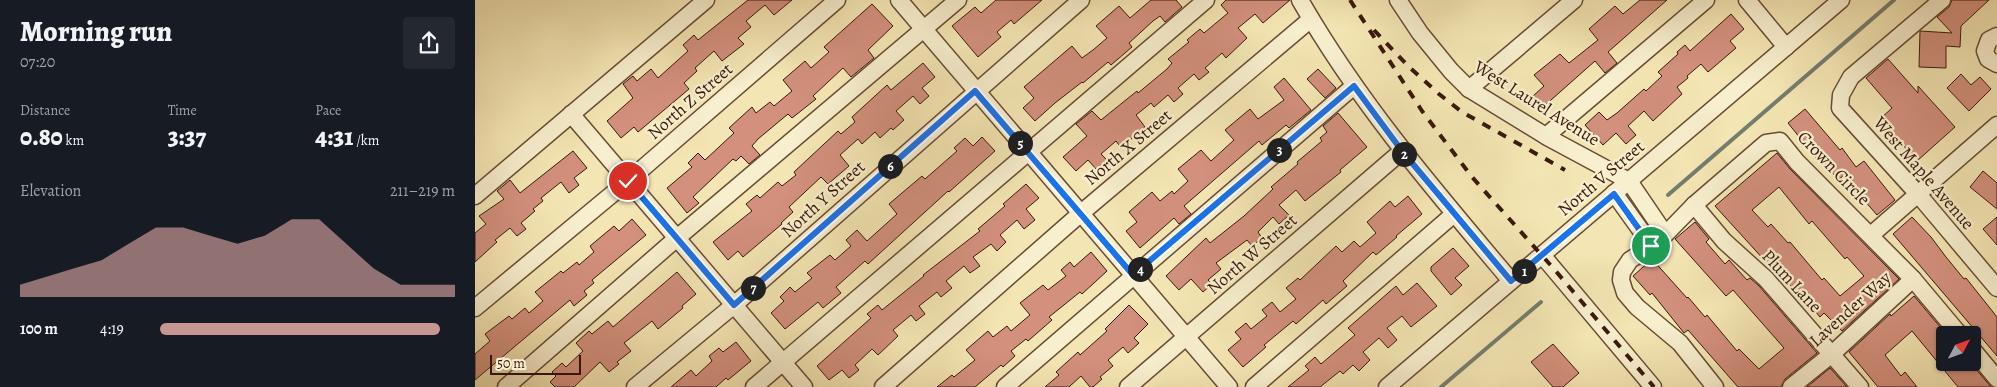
<!DOCTYPE html>
<meta charset="utf-8">
<style>
body{margin:0;font-family:Alegreya,serif;background:#242831;color:#f1f3f6;height:100vh;display:flex;flex-direction:column;font-size:19px;white-space:nowrap}
*{box-sizing:border-box;margin:0}
p{font-size:16px;color:#9ea1a6}
.icon{flex:none;width:28px;height:28px;fill:none;stroke:currentColor;stroke-width:2;stroke-linecap:round;stroke-linejoin:round}
.map{position:relative;flex:1;overflow:hidden}
.side{display:flex;flex-direction:column;background:#171b24;width:475px}
.side>*{flex:none}
.needle{width:32px;rotate:49deg}
.tools{position:absolute;left:1461px;top:326px;display:grid;gap:10px}
.tools a{display:grid;place-items:center;width:45px;height:45px;border-radius:5px;background:#171b24;box-shadow:0 1px 4px #0004;font-size:25px}
.scale{position:absolute;left:15px;bottom:12px;width:91px;box-sizing:border-box;padding-left:5px;border:2px solid #3a190c;border-top:0;font-size:14px;line-height:18px;white-space:nowrap;color:#3a190c;-webkit-text-stroke:4px #f8efce;paint-order:stroke}
.pin{position:absolute;display:grid;place-items:center;width:42px;height:42px;color:#fff;margin:-21px;border:2px solid #fff;border-radius:50%;box-shadow:0 1px 5px #0007}
.km{position:absolute;width:25px;height:25px;margin:-12px;border-radius:50%;background:#222;color:#fff;font-size:14px;line-height:25px;text-align:center}
.round{display:grid;place-items:center;flex:none;width:52px;height:52px;border-radius:5px;background:#242831}
.head{display:flex;align-items:center;justify-content:space-between;height:85px;padding:0 20px}
h1{font-size:28px;font-weight:800;line-height:38px}
.metrics{display:grid;grid-template-columns:repeat(3,1fr);gap:8px;height:85px;padding:5px 20px}
.metrics div{display:grid;align-content:center}
.metrics b{font-size:25px;font-weight:800}
.metrics small{font-size:14px;font-weight:400}
.metrics p{font-size:14px}
.chart{height:140px;padding:10px 20px}
.chart p{display:flex;justify-content:space-between}
.chart svg{width:100%;height:90px;margin-top:5px;fill:#c59692;opacity:.7}
ul{padding:0 20px;list-style:none;font-size:16px}
li{display:grid;grid-template-columns:80px 60px 1fr;align-items:center;height:38px}
li i{height:12px;border-radius:6px;background:#c59692}
main{display:flex;flex:1;min-height:0}
.map>svg:first-child{display:block}
.lines{fill:none;stroke-linecap:round;stroke-linejoin:round}
.stream{stroke:#757d6f;stroke-width:4}
.building{fill:#d2907d;stroke:#3a190c;fill-rule:evenodd}
.minor-casing{stroke:#684c36;stroke-width:19}
.minor{stroke:#f8efce;stroke-width:16}
.rail{stroke:#3a190c;stroke-width:4;stroke-dasharray:9 9;stroke-linecap:butt}
.route-casing{stroke:#fff;stroke-width:10}
.route{stroke:#1a73e8;stroke-width:6}
.labels{text-anchor:middle;dominant-baseline:central;stroke-width:4.5;stroke-linejoin:round;paint-order:stroke}
.street-label{font-size:18px;fill:#3a190c;stroke:#f8efce}
</style>
<main>
<section class="side">
<div class="head"><div><h1>Morning run</h1><p>07:20</p></div><a class="round"><svg class="icon" aria-label="share" viewBox="0 0 24 24"><path d="M12 15V3M7 8l5-5 5 5M5 13v7h14v-7"/></svg></a></div>
<div class="metrics">
<div><p>Distance</p><b>0.80<small> km</small></b></div>
<div><p>Time</p><b>3:37</b></div>
<div><p>Pace</p><b>4:31<small> /km</small></b></div>
</div>
<div class="chart"><p><span>Elevation</span>211–219 m</p>
<svg viewBox="0 0 160 44" preserveAspectRatio="none"><path d="M0 44V38L10 34L20 30L30 26L40 18L50 10L60 10L70 14L80 18L90 14L100 6L110 6L120 18L130 30L140 38L150 38L160 38V44z"/></svg>
</div>
<ul>
<li><b>100 m</b>4:19<i style="width:95%"></i></li>
</ul>
</section>
<div class="map">
<svg width="1522" height="387" viewBox="0 0 1522 387">
<rect width="100%" height="100%" fill="#f4e6b4"/>
<filter id="stains"><feTurbulence type="fractalNoise" baseFrequency=".004" numOctaves="4"/><feColorMatrix values="0 0 0 0 .2 0 0 0 0 .09 0 0 0 0 .02 0 0 0 .5 -.17"/></filter>
<radialGradient id="worn" r=".72"><stop offset=".6" stop-color="#630" stop-opacity="0"/><stop offset="1" stop-color="#630" stop-opacity=".3"/></radialGradient>
<g class="lines">
<g class="stream">
<path d="M1193,195L1419,0"/>
<path d="M966,387L1066,302"/>
</g>
</g>
<g class="building">
<path d="M273,0H317L299,15L290,5L271,21L276,27L263,38L269,44L247,61L239,51L220,68L222,71L209,83L214,89L163,132L159,127L146,138L132,121L158,98L148,84L158,76L162,81L176,69L183,78L213,51L208,45L219,35L223,40Z"/>
<path d="M521,0H567L539,24L536,20L522,32L526,37L503,57L477,26L500,7L506,13Z"/>
<path d="M676,0H701L707,7L690,22L685,16L678,21L654,43L657,47L636,65L633,62L608,83L607,82L580,103L560,121L548,108L559,98L549,87L597,46L607,58L618,50L632,38L621,26L644,6L655,18Z"/>
<path d="M751,0H815L788,23L780,14L763,28L772,38L751,58L747,53L730,68L734,72L724,80L719,74L703,88L708,94L699,102L693,95L679,107L676,103L661,115L670,127L646,148L641,141L626,154L632,160L621,169L613,160L601,171L588,157L612,136L601,124L617,111L626,120L662,91L663,93L692,69L697,63L693,59L714,42L712,40L725,29L729,33L753,13L746,5Z"/>
<path d="M1165,0H1192L1133,52L1142,63L1130,73L1120,61L1067,108L1057,97L1069,86L1059,75L1085,54L1094,63L1123,40L1114,29L1140,6L1148,14Z"/>
<path d="M1477,0H1514L1486,26L1485,47L1471,46V68L1444,67L1445,31L1477,33L1462,17L1474,7Z"/>
<path d="M397,4L418,26L393,50L399,58L376,77L368,68L338,96L341,99L317,118L313,114L283,139L277,146L285,155L274,164L266,156L261,161L258,159L218,197L224,203L212,213L192,188L217,167L213,163L223,153L230,160L259,133L254,128L277,107L281,113L295,102L299,106L317,91L308,80L330,61L336,68L354,52L349,47Z"/>
<path d="M1256,14L1269,29L1255,41L1261,48L1233,72L1226,64L1212,76L1213,78L1202,87L1207,94L1178,121L1169,111L1153,126L1161,135L1151,144L1141,133L1128,145L1110,125L1124,112L1132,120L1142,113L1169,89L1171,91L1187,76L1183,72L1203,54L1202,52L1210,45L1215,51Z"/>
<path d="M1413,59L1443,93V86L1480,127L1442,161L1405,119L1417,108L1391,78Z"/>
<path d="M448,63L460,77L447,88L454,96L445,104L438,96L421,111L429,120L418,130L416,128L405,138L400,132L387,144L383,139L365,155L374,166L353,184L346,177L314,207L318,212L306,223L307,224L268,257L263,251L253,260L238,242L277,211L271,204L282,195L285,198L303,182L307,186L321,175L319,172L363,131L366,134L380,122L377,117L412,85L416,90Z"/>
<path d="M843,69L861,88L850,98L832,79Z"/>
<path d="M1486,74L1496,85L1505,77L1516,89L1494,111L1472,88Z"/>
<path d="M809,78L836,110L814,128L811,125L787,145L784,141L709,206L716,214L704,224L699,218L665,248L651,231L662,222L654,212L677,192L685,201L697,191L699,194L713,181L703,169L726,150L736,161L759,140L750,130L775,109L783,119L809,100L799,87Z"/>
<path d="M1330,109L1365,150L1367,148L1381,167L1389,161L1420,200L1402,215L1368,176L1363,180L1349,162L1346,164L1313,123Z"/>
<path d="M863,113L892,147L865,170L866,172L830,201L821,190L804,205L814,215L804,224L798,217L783,232L787,238L777,246L772,240L741,263L746,269L733,280L737,284L728,292L716,279L704,290L691,276L731,238L735,243L769,216L798,189L796,187L823,164L822,162L847,141L845,138L852,132L848,126Z"/>
<path d="M507,137L520,151L474,192L473,191L393,264L390,261L361,287L366,293L348,308L343,302L310,329L296,313L309,301L305,297L315,287L320,292L337,278L332,273L355,255L360,260L376,246L371,240L382,230L392,241L422,214L414,204L447,176L450,179L482,151L479,148L490,138L498,146Z"/>
<path d="M98,151L112,168L99,178L104,185L94,193L86,182L66,198L68,201L58,209L60,211L46,223L51,229L42,236L35,228L20,240L22,242L0,262V233L11,224L4,216L29,199L22,191L35,180L45,193Z"/>
<path d="M1302,153L1315,169L1424,279L1367,331L1349,313L1345,317L1327,296L1325,297L1310,280L1313,278L1295,259L1291,262L1240,206ZM1304,187L1334,224L1337,221L1370,259L1372,257L1389,276L1365,296L1349,278L1347,280L1315,242L1313,243L1296,224L1293,227L1277,210Z"/>
<path d="M1508,171L1522,183V209L1495,187Z"/>
<path d="M551,184L564,198L551,209L560,220L549,229L542,220L525,235L531,242L522,251L516,244L498,257L505,266L495,273L489,266L471,281L477,288L466,297L462,292L444,306L450,314L441,321L436,315L418,330L423,336L403,355L397,349L380,365L384,370L374,378L367,370L354,380L342,366L396,318L392,314L403,305L407,310L449,276L448,275L505,231L503,229L530,206L528,204Z"/>
<path d="M933,196L947,214L921,236L922,237L901,255L898,252L868,281L872,286L851,304L848,300L821,324L818,321L789,345L791,347L768,367L753,350L766,339L760,332L771,323L776,329L792,316L787,310L797,302L805,312L821,299L811,288L823,278L825,280L861,246L867,252L879,241L885,247L901,233L892,222L915,201L920,207Z"/>
<path d="M1437,217L1456,237L1471,257L1489,279L1491,278L1522,317V356L1418,234Z"/>
<path d="M1522,217V245L1508,229Z"/>
<path d="M157,219L171,235L117,280L119,283L109,291L112,295L99,306L95,300L0,380V354L15,341L10,334L34,316L37,319L50,308L54,313L68,301L60,292L86,271L88,273L102,262L104,265L119,252L115,246L139,226L144,231Z"/>
<path d="M1220,222L1234,239L1231,242L1250,264L1254,260L1272,280L1275,278L1284,286L1342,353L1310,379L1306,387H1263L1213,330L1209,333L1177,293L1175,295L1158,276L1177,259L1212,298L1213,297L1230,317L1232,315L1262,351L1264,349L1284,369L1309,348L1258,290L1251,296L1200,239Z"/>
<path d="M978,248L994,266L980,278L987,285L976,295L956,271V267Z"/>
<path d="M616,252L632,271L607,294L605,292L574,317L577,320L553,341L551,339L536,351L540,356L528,367L526,365L500,387H462L477,375L479,377L500,360L491,350L513,331L518,337L532,326L536,331L555,315L545,303L568,285L573,290L591,276L586,270L595,262L599,267Z"/>
<path d="M202,272L221,294L207,306L208,308L183,329L177,321L149,343L156,351L142,362L144,364L134,372L125,362L99,387H80L75,382L81,376L77,372L87,363L91,367L108,351L101,343L114,331L117,334L133,321L138,327Z"/>
<path d="M942,283L962,306L936,327L927,316L912,328L922,340L913,348L904,338L888,352L895,360L884,371L878,365L868,374L865,371L845,387H813L834,370L830,366L840,357L846,364L880,335L873,328L921,286L928,295Z"/>
<path d="M1439,296L1472,335H1470V362H1495L1516,387H1483L1437,331L1410,355L1426,376L1430,372L1442,387H1403L1374,352L1415,314L1416,316Z"/>
<path d="M654,305L673,324L659,338L664,343L653,353L648,347L633,360L638,366L625,377L627,379L618,387H615L606,376L594,387H570L584,375L581,372L603,352L605,355L632,331L630,329Z"/>
<path d="M261,342L276,361L253,380L251,378L241,387H196L216,370L221,376L237,361L234,356L244,348L248,352Z"/>
<path d="M1078,344L1104,373L1088,387H1078L1056,362Z"/>
<path d="M1355,368L1372,387H1332Z"/>
</g>
<g class="lines">
<defs>
<g id="minor">
<path d="M424,0L754,387"/>
<path d="M825,0C884,103 960,191 1036,281"/>
<path d="M923,0L945,33L976,71L994,89L1074,138L1154,181L1190,234"/>
<path d="M1272,0L1311,47"/>
<path d="M1467,0L1376,77L1366,95L1365,108L1442,193L1522,288"/>
<path d="M1522,36L1514,40L1510,51L1513,59L1522,64"/>
<path d="M994,89L1099,0"/>
<path d="M96,114L329,387"/>
<path d="M1071,136L1231,0"/>
<path d="M1139,193L1177,246"/>
<path d="M0,196L231,0"/>
<path d="M1219,205L1249,241L1291,279L1385,387"/>
<path d="M1396,235L1522,125"/>
<path d="M1067,255L1178,387"/>
<path d="M0,308L153,181L362,0"/>
<path d="M1498,350L1522,379"/>
<path d="M31,387L202,238L483,0"/>
<path d="M160,387L259,305L606,0"/>
<path d="M279,387L731,0"/>
<path d="M408,387L605,214L836,19"/>
<path d="M530,387L879,86"/>
<path d="M653,387L927,151"/>
<path d="M779,387L979,214"/>
<path d="M912,387L1366,0"/>
<path d="M1240,387L1205,343L1162,307L1150,293L1146,280L1147,272L1155,260L1183,242L1219,205L1291,143L1305,141L1322,162L1438,279L1485,335"/>
<path d="M1316,387L1357,354L1438,279"/>
</g>
</defs>
<use href="#minor" class="minor-casing"/>
<use href="#minor" class="minor"/>
<g class="rail">
<path d="M875,0L947,111L997,177L1079,269L1179,387"/>
<path d="M899,30L933,66L964,94L987,112L1090,170"/>
</g>
</g>
<g class="lines">
<defs>
<path id="route" d="M153,181L259,305L500,91L658,275L879,86L927,151L1036,281L1139,194L1176,246"/>
</defs>
<use href="#route" class="route-casing"/>
<use href="#route" class="route"/>
</g>
<g class="labels">
<g class="street-label">
<text transform="translate(215 101) rotate(-41)">North Z Street</text>
<text transform="translate(1062 103) rotate(32)">West Laurel Avenue</text>
<text transform="translate(653 147) rotate(-40)">North X Street</text>
<text transform="translate(1359 168) rotate(46)">Crown Circle</text>
<text transform="translate(1449 173) rotate(49)">West Maple Avenue</text>
<text transform="translate(1126 178) rotate(-40)">North V Street</text>
<text transform="translate(348 199) rotate(-42)">North Y Street</text>
<text transform="translate(777 254) rotate(-41)">North W Street</text>
<text transform="translate(1317 281) rotate(47)">Plum Lane</text>
<text transform="translate(1375 309) rotate(-42)">Lavender Way</text>
</g>
</g>
<rect width="100%" height="100%" filter="url(#stains)"/>
<rect width="100%" height="100%" fill="url(#worn)"/>
</svg>
<div class="tools">
<a><svg class="needle" viewBox="-14 -14 28 28"><path d="M0-13l5 13h-10z" fill="#e53935"/><path d="M0 13l5-13h-10z" fill="#9ea1a6"/></svg></a>
</div>
<div class="scale">50 m</div>
<div class="pin" style="left:1176px;top:246px;background:#1e9e55"><svg class="icon" aria-label="arrive" viewBox="0 0 24 24"><path d="M6 21V4h12l-3 4 3 4H6"/></svg></div>
<div class="pin" style="left:153px;top:181px;background:#d93025"><svg class="icon" aria-label="check" viewBox="0 0 24 24"><path d="M5 12l5 5 9-10"/></svg></div>
<b class="km" style="left:1049px;top:271px">1</b>
<b class="km" style="left:929px;top:154px">2</b>
<b class="km" style="left:804px;top:150px">3</b>
<b class="km" style="left:665px;top:269px">4</b>
<b class="km" style="left:545px;top:143px">5</b>
<b class="km" style="left:415px;top:166px">6</b>
<b class="km" style="left:278px;top:288px">7</b>
</div>
</main>
